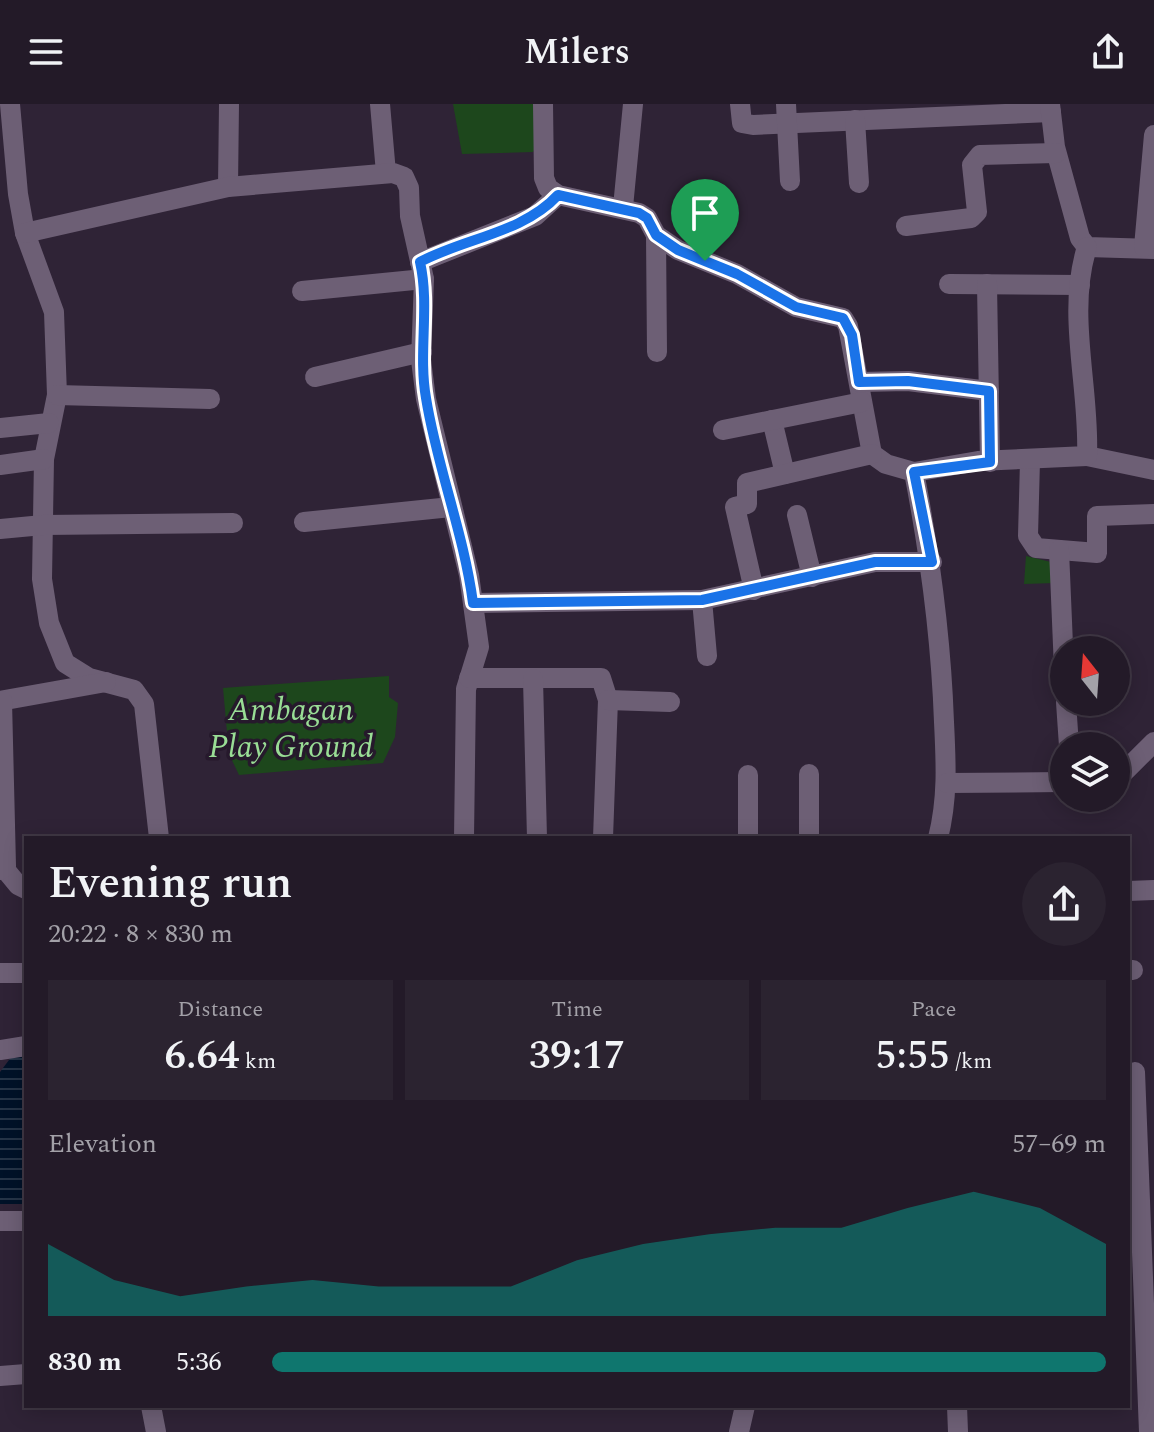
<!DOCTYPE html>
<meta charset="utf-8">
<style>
body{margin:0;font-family:Spectral,serif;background:#2b2330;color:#f1f3f6;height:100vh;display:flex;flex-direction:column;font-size:30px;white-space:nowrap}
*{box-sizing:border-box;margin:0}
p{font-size:26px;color:#a3a1a8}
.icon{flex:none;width:44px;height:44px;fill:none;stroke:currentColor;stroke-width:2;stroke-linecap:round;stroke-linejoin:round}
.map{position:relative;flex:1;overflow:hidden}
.sheet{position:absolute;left:24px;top:732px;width:1106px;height:572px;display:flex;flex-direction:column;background:#231a28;border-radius:0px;box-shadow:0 4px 20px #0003,0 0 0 2px #403845}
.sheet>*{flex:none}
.needle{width:52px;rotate:343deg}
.tools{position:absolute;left:1050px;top:532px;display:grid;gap:16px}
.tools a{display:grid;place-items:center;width:80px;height:80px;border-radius:50%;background:#231a28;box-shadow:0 4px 20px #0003,0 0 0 2px #403845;font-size:40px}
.pin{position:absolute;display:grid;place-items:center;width:68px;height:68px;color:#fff;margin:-82px -34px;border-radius:50% 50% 50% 0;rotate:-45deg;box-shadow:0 0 8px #0007}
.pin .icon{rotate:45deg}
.round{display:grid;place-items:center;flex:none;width:84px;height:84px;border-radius:42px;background:#2b2330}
.summary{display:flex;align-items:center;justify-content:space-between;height:136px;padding:0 24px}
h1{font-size:44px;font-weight:600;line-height:60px}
.figures{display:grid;grid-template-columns:repeat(3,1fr);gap:12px;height:136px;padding:8px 24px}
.figures div{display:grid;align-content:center;border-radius:0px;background:#2b2330;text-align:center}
.figures b{font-size:40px;font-weight:600}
.figures small{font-size:22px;font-weight:400}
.figures p{font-size:22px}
.chart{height:224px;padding:16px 24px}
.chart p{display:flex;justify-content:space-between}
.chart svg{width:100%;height:144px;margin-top:8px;fill:#0f766e;opacity:.7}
ul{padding:0 24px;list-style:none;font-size:26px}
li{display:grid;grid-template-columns:128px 96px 1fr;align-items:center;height:60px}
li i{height:20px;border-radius:10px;background:#0f766e}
header{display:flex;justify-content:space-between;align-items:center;height:104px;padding:0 24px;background:#231a28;font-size:36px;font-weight:600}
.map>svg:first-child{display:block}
.green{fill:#1d471c}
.water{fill:url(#water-rules)}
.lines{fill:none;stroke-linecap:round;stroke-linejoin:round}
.minor{stroke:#6d5f75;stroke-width:20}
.route-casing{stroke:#fff;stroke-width:16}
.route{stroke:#1a73e8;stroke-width:10}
.labels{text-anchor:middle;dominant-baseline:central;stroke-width:7;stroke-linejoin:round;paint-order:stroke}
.park-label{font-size:32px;font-style:italic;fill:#99dd95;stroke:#26192c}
</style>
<header><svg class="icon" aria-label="menu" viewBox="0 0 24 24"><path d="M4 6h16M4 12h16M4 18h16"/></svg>Milers<svg class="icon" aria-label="share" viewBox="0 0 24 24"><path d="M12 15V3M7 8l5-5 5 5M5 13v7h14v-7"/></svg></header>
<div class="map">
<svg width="1154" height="1328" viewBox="0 0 1154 1328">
<defs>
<pattern id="water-rules" width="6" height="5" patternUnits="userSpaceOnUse" patternTransform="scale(2)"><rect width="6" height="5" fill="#001228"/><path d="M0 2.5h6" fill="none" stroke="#253447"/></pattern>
</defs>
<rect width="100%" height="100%" fill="#2f2336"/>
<g class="green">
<path d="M453,0H538V39L533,48L462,50Z"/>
<path d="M1026,452L1055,459V479L1024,480Z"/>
<path d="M389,572V593L398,599L395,633L383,659L239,671L229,650L223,584Z"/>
</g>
<path class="water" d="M26,950V1100H0V968L12,952Z"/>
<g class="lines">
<g class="minor">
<path d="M10,0L18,90L25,129L54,208L57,291L44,355L42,475L49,519L65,559L89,574L134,586L144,600L159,734"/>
<path d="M380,0L386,69"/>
<path d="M543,0L544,74L548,84L558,91L639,109L647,114L656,131L678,146L737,170L796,203L843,214L848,222L872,350L886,360L914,368C930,451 941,534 944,618C946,658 948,695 938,734"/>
<path d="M740,0L742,19L753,21L1051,8"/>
<path d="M786,0L790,77"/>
<path d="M1050,0L1055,43L1080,134L1087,143L1154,145"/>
<path d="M855,16L859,79"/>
<path d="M228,83L229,0"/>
<path d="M623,103L633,0"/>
<path d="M906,122L971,114L977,108L972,61L980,51L1056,49"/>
<path d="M25,129L228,83L393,69L404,73L409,84L410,112L424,175L421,256L426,295L469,471L479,543L466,585L464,734"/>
<path d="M656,131L657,248"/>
<path d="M1144,143L1154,31"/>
<path d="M420,158L535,112L558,91"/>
<path d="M949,180L1080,181"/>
<path d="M987,180L990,358"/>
<path d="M302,187L424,175"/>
<path d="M315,273L422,248"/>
<path d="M859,278L908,277L989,287"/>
<path d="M57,291L210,295"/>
<path d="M772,316L785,370"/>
<path d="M0,324L49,319"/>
<path d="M723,326L862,298"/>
<path d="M1087,352L1154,366"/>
<path d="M1030,357L1028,432L1036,444L1097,449V412L1154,410"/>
<path d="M0,361L44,355"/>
<path d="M914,368L978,357L1087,352C1090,284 1066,210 1087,143"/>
<path d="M797,411L812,473"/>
<path d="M304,418L451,403"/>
<path d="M0,425L43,421L233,419"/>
<path d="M1059,446L1064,565"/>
<path d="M754,486L735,403L747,400V379L872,350"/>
<path d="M473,499L702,496"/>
<path d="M707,552L702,496L875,458H932"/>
<path d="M469,574H601L608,596L603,734"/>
<path d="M533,575L537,734"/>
<path d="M608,596L670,598"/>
<path d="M0,597L106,578"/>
<path d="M1066,598L1069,642"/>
<path d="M809,670V734"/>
<path d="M1116,676L1154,638"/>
<path d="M947,679L1064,678"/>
<path d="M748,734V671"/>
<path d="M4,764L18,781L26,785"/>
<path d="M0,766L6,762L2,597"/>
<path d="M1128,787L1154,786"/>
<path d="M1128,866H1133"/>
<path d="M0,869H26"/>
<path d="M0,946L26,942"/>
<path d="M1135,968L1149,1328"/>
<path d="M0,1117H26"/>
<path d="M0,1272L26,1270"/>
<path d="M151,1302L156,1328"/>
<path d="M957,1302L958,1328"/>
<path d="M739,1328L745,1302"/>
</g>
</g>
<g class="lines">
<defs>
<path id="route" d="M558,91L639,109L647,114L656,131L678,146L737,170L796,203L843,214L852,231L859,278L908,277L989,287L990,358L914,368L932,458H875L702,496L473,499C464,430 437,363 426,294C418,249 430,202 420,158C465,134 523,129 558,91Z"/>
</defs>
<use href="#route" class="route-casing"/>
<use href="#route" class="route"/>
</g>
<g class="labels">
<g class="park-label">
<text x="291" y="606">Ambagan<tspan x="291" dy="37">Play Ground</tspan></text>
</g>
</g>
</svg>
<div class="tools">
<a><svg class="needle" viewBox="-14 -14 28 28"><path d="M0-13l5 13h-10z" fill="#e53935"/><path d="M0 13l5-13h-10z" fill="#a3a1a8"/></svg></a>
<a><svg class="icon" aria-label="layers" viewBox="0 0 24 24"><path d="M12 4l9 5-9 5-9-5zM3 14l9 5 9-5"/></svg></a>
</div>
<div class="pin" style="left:705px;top:157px;background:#1e9e55"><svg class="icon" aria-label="arrive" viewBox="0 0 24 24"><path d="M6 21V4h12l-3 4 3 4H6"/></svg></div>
<section class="sheet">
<div class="summary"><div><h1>Evening run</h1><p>20:22 · 8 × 830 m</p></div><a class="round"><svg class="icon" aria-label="share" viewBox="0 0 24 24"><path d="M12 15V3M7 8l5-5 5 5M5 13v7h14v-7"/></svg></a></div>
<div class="figures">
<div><p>Distance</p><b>6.64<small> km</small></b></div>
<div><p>Time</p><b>39:17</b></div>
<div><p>Pace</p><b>5:55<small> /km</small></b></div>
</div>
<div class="chart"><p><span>Elevation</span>57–69 m</p>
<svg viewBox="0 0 160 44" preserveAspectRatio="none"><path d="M0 44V22L10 33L20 38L30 35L40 33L50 35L60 35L70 35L80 27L90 22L100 19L110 17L120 17L130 11L140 6L150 11L160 22V44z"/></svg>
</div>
<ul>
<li><b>830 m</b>5:36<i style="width:100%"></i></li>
</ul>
</section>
</div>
